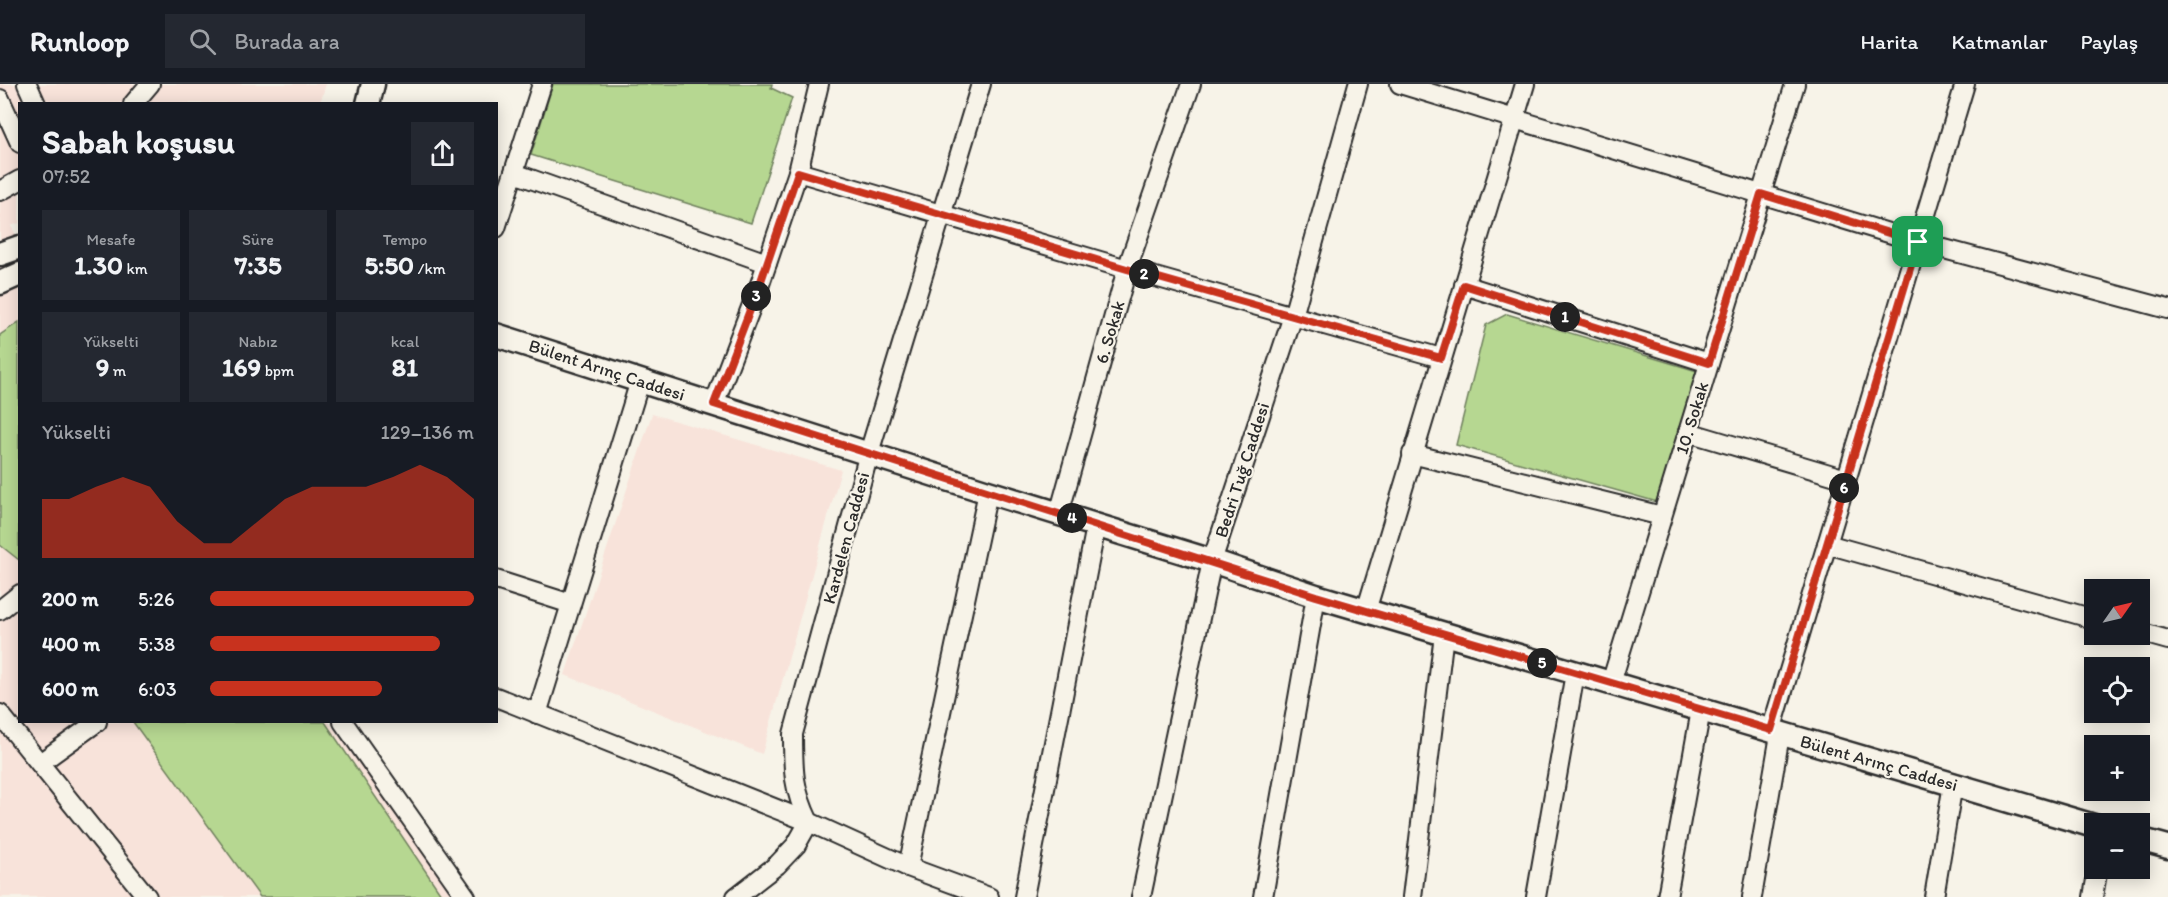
<!DOCTYPE html>
<html lang="tr">
<meta charset="utf-8">
<style>
body{margin:0;font-family:Itim,sans-serif;background:#242831;color:#f1f3f6;height:100vh;display:flex;flex-direction:column;font-size:22px;white-space:nowrap}
*{box-sizing:border-box;margin:0}
p{font-size:20px;color:#9ea1a6}
.icon{flex:none;width:33px;height:33px;fill:none;stroke:currentColor;stroke-width:2;stroke-linecap:round;stroke-linejoin:round}
.map{position:relative;flex:1;overflow:hidden}
.side{position:absolute;left:18px;top:18px;width:480px;height:621px;display:flex;flex-direction:column;background:#171b24;border-radius:0px;box-shadow:0 3px 15px #0003}
.side>*{flex:none}
.needle{width:39px;rotate:56deg}
.tools{position:absolute;left:2084px;top:495px;display:grid;gap:12px}
.tools a{display:grid;place-items:center;width:66px;height:66px;border-radius:0px;background:#171b24;box-shadow:0 3px 15px #0003;font-size:30px}
.pin{position:absolute;display:grid;place-items:center;width:51px;height:51px;color:#fff;margin:-26px;border-radius:12px;box-shadow:0 3px 9px #0006}
.km{position:absolute;width:30px;height:30px;margin:-15px;border-radius:50%;background:#222;color:#fff;font-size:16px;line-height:30px;text-align:center}
.round{display:grid;place-items:center;flex:none;width:63px;height:63px;border-radius:0px;background:#242831}
.headline{display:flex;align-items:center;justify-content:space-between;height:102px;padding:0 24px}
h1{font-size:33px;font-weight:700;line-height:45px}
.stats{display:grid;grid-template-columns:repeat(3,1fr);gap:9px;height:102px;padding:6px 24px}
.stats div{display:grid;align-content:center;border-radius:0px;background:#242831;text-align:center}
.stats b{font-size:26px;font-weight:700}
.stats small{font-size:16px;font-weight:400}
.stats p{font-size:16px}
.chart{height:168px;padding:12px 24px}
.chart p{display:flex;justify-content:space-between}
.chart svg{width:100%;height:108px;margin-top:6px;fill:#c8321e;opacity:.7}
ul{padding:0 24px;list-style:none;font-size:20px}
li{display:grid;grid-template-columns:96px 72px 1fr;align-items:center;height:45px}
li i{height:15px;border-radius:8px;background:#c8321e}
header{display:flex;align-items:center;gap:36px;box-sizing:border-box;height:84px;padding:0 30px;background:#171b24;border-bottom:2px solid #363941}
header strong{font-size:28px}
nav{display:flex;gap:33px;margin-inline-start:auto;font-size:21px}
.search{width:420px;height:54px;background:#242831;display:flex;align-items:center;gap:15px;box-sizing:border-box;padding:0 21px;border-radius:0px;color:#9ea1a6;font-size:22px}
.map>svg:first-child{display:block}
.built{fill:#f8e3da}
.green{fill:#b6d791;stroke:#70815e;stroke-width:1.5}
.lines{fill:none;stroke-linecap:round;stroke-linejoin:round}
.minor-casing{stroke:#2b2b2b;stroke-width:22}
.tertiary-casing{stroke:#2b2b2b;stroke-width:27}
.minor{stroke:#f7f3e8;stroke-width:18}
.tertiary{stroke:#f7f3e8;stroke-width:22}
.route-casing{stroke:#fff;stroke-width:12}
.route{stroke:#c8321e;stroke-width:8}
.labels{text-anchor:middle;dominant-baseline:central;stroke-width:4.5;stroke-linejoin:round;paint-order:stroke}
.street-label{font-size:18px;fill:#2b2b2b;stroke:#f7f3e8}
</style>
<header>
<strong>Runloop</strong>
<div class="search"><svg class="icon" aria-label="search" viewBox="0 0 24 24"><circle cx="10" cy="10" r="6"/><path d="M15 15l6 6"/></svg>Burada ara</div>
<nav><a>Harita</a><a>Katmanlar</a><a>Paylaş</a></nav>
</header>
<div class="map">
<svg width="2168" height="813" viewBox="0 0 2168 813">
<rect width="100%" height="100%" fill="#f7f3e8"/>
<filter id="ink" filterUnits="userSpaceOnUse"><feTurbulence type="fractalNoise" baseFrequency=".0167" numOctaves="2"/><feDisplacementMap in="SourceGraphic" scale="12" xChannelSelector="R" yChannelSelector="G"/><feConvolveMatrix kernelMatrix="1 2 1 2 8 2 1 2 1" color-interpolation-filters="sRGB"/></filter>
<g filter="url(#ink)">
<g class="built">
<path d="M0,0H326L320,19L20,20L19,139L11,142L20,157V638H329L457,813H0Z"/>
<path d="M652,330L841,386L762,670L565,591Z"/>
</g>
<g class="green">
<path d="M553,0H772L771,4L792,14L751,139L531,71Z"/>
<path d="M1507,230L1697,287L1661,419L1456,361L1486,241Z"/>
<path d="M19,238V476L0,461V251Z"/>
<path d="M133,638H325L443,813H260Z"/>
</g>
<g class="lines">
<defs>
<g id="minor">
<path d="M27,0L36,20"/>
<path d="M1400,0L1918,158L2168,225"/>
<path d="M0,15L20,59"/>
<path d="M133,20L150,0"/>
<path d="M798,88L1127,185L1441,274"/>
<path d="M514,89L767,179"/>
<path d="M0,107L20,96"/>
<path d="M496,144L542,0"/>
<path d="M1464,201L1709,279"/>
<path d="M714,320L760,200L798,88L819,0"/>
<path d="M1688,348L1846,395"/>
<path d="M1412,370L1662,432"/>
<path d="M1059,430L1127,185L1191,0"/>
<path d="M1827,460L2094,535"/>
<path d="M496,496L571,520"/>
<path d="M0,526L20,510"/>
<path d="M1366,527L1525,0"/>
<path d="M2139,548L2168,556"/>
<path d="M1611,599L1795,0"/>
<path d="M496,613L809,738L908,783L989,813"/>
<path d="M0,630L147,813"/>
<path d="M537,630L640,297"/>
<path d="M343,638L466,813"/>
<path d="M1771,647L1965,0"/>
<path d="M40,679L97,638"/>
<path d="M908,783L988,408"/>
<path d="M736,813L777,781L796,761L809,738C793,705 793,686 793,650L869,369L981,0"/>
<path d="M1024,813L1096,442"/>
<path d="M1141,813L1212,477L1293,232L1358,0"/>
<path d="M1263,813L1316,512"/>
<path d="M1412,813L1444,550"/>
<path d="M1536,813L1575,589"/>
<path d="M1667,813L1701,626"/>
<path d="M1752,813L1780,651"/>
<path d="M1934,813L1953,700"/>
<path d="M2093,813L2098,784"/>
</g>
<g id="tertiary">
<path d="M368,20L373,0"/>
<path d="M0,170L20,163"/>
<path d="M0,199L20,190"/>
<path d="M496,251L988,408L1212,477L1316,512L2094,742"/>
<path d="M2139,755L2168,763"/>
</g>
</defs>
<use href="#minor" class="minor-casing"/>
<use href="#tertiary" class="tertiary-casing"/>
<use href="#minor" class="minor"/>
<use href="#tertiary" class="tertiary"/>
</g>
</g>
<g class="lines" filter="url(#ink)">
<defs>
<path id="route" d="M798,88L1127,185L1441,274L1464,201L1709,279L1761,110L1918,158L1771,646L1316,512L714,320L760,200Z"/>
</defs>
<use href="#route" class="route-casing"/>
<use href="#route" class="route"/>
</g>
<g class="labels">
<g class="street-label">
<text transform="translate(1110 248) rotate(-74)">6. Sokak</text>
<text transform="translate(607 286) rotate(18)">Bülent Arınç Caddesi</text>
<text transform="translate(1692 334) rotate(-73)">10. Sokak</text>
<text transform="translate(1242 386) rotate(-72)">Bedri Tuğ Caddesi</text>
<text transform="translate(846 454) rotate(-75)">Kardelen Caddesi</text>
<text transform="translate(1879 679) rotate(16)">Bülent Arınç Caddesi</text>
</g>
</g>
</svg>
<div class="tools">
<a><svg class="needle" viewBox="-14 -14 28 28"><path d="M0-13l5 13h-10z" fill="#e53935"/><path d="M0 13l5-13h-10z" fill="#9ea1a6"/></svg></a>
<a><svg class="icon" aria-label="locate" viewBox="0 0 24 24"><circle cx="12" cy="12" r="6"/><path d="M12 2v4M12 18v4M2 12h4M18 12h4"/></svg></a>
<a>+</a>
<a>−</a>
</div>
<div class="pin" style="left:1918px;top:158px;background:#1e9e55"><svg class="icon" aria-label="arrive" viewBox="0 0 24 24"><path d="M6 21V4h12l-3 4 3 4H6"/></svg></div>
<b class="km" style="left:1565px;top:233px">1</b>
<b class="km" style="left:1144px;top:190px">2</b>
<b class="km" style="left:756px;top:212px">3</b>
<b class="km" style="left:1072px;top:434px">4</b>
<b class="km" style="left:1542px;top:579px">5</b>
<b class="km" style="left:1844px;top:404px">6</b>
<section class="side">
<div class="headline"><div><h1>Sabah koşusu</h1><p>07:52</p></div><a class="round"><svg class="icon" aria-label="share" viewBox="0 0 24 24"><path d="M12 15V3M7 8l5-5 5 5M5 13v7h14v-7"/></svg></a></div>
<div class="stats">
<div><p>Mesafe</p><b>1.30<small> km</small></b></div>
<div><p>Süre</p><b>7:35</b></div>
<div><p>Tempo</p><b>5:50<small> /km</small></b></div>
</div>
<div class="stats">
<div><p>Yükselti</p><b>9<small> m</small></b></div>
<div><p>Nabız</p><b>169<small> bpm</small></b></div>
<div><p>kcal</p><b>81</b></div>
</div>
<div class="chart"><p><span>Yükselti</span>129–136 m</p>
<svg viewBox="0 0 160 44" preserveAspectRatio="none"><path d="M0 44V20L10 20L20 15L30 11L40 15L50 29L60 38L70 38L80 29L90 20L100 15L110 15L120 15L130 11L140 6L150 11L160 20V44z"/></svg>
</div>
<ul>
<li><b>200 m</b>5:26<i style="width:100%"></i></li>
<li><b>400 m</b>5:38<i style="width:87%"></i></li>
<li><b>600 m</b>6:03<i style="width:65%"></i></li>
</ul>
</section>
</div>
